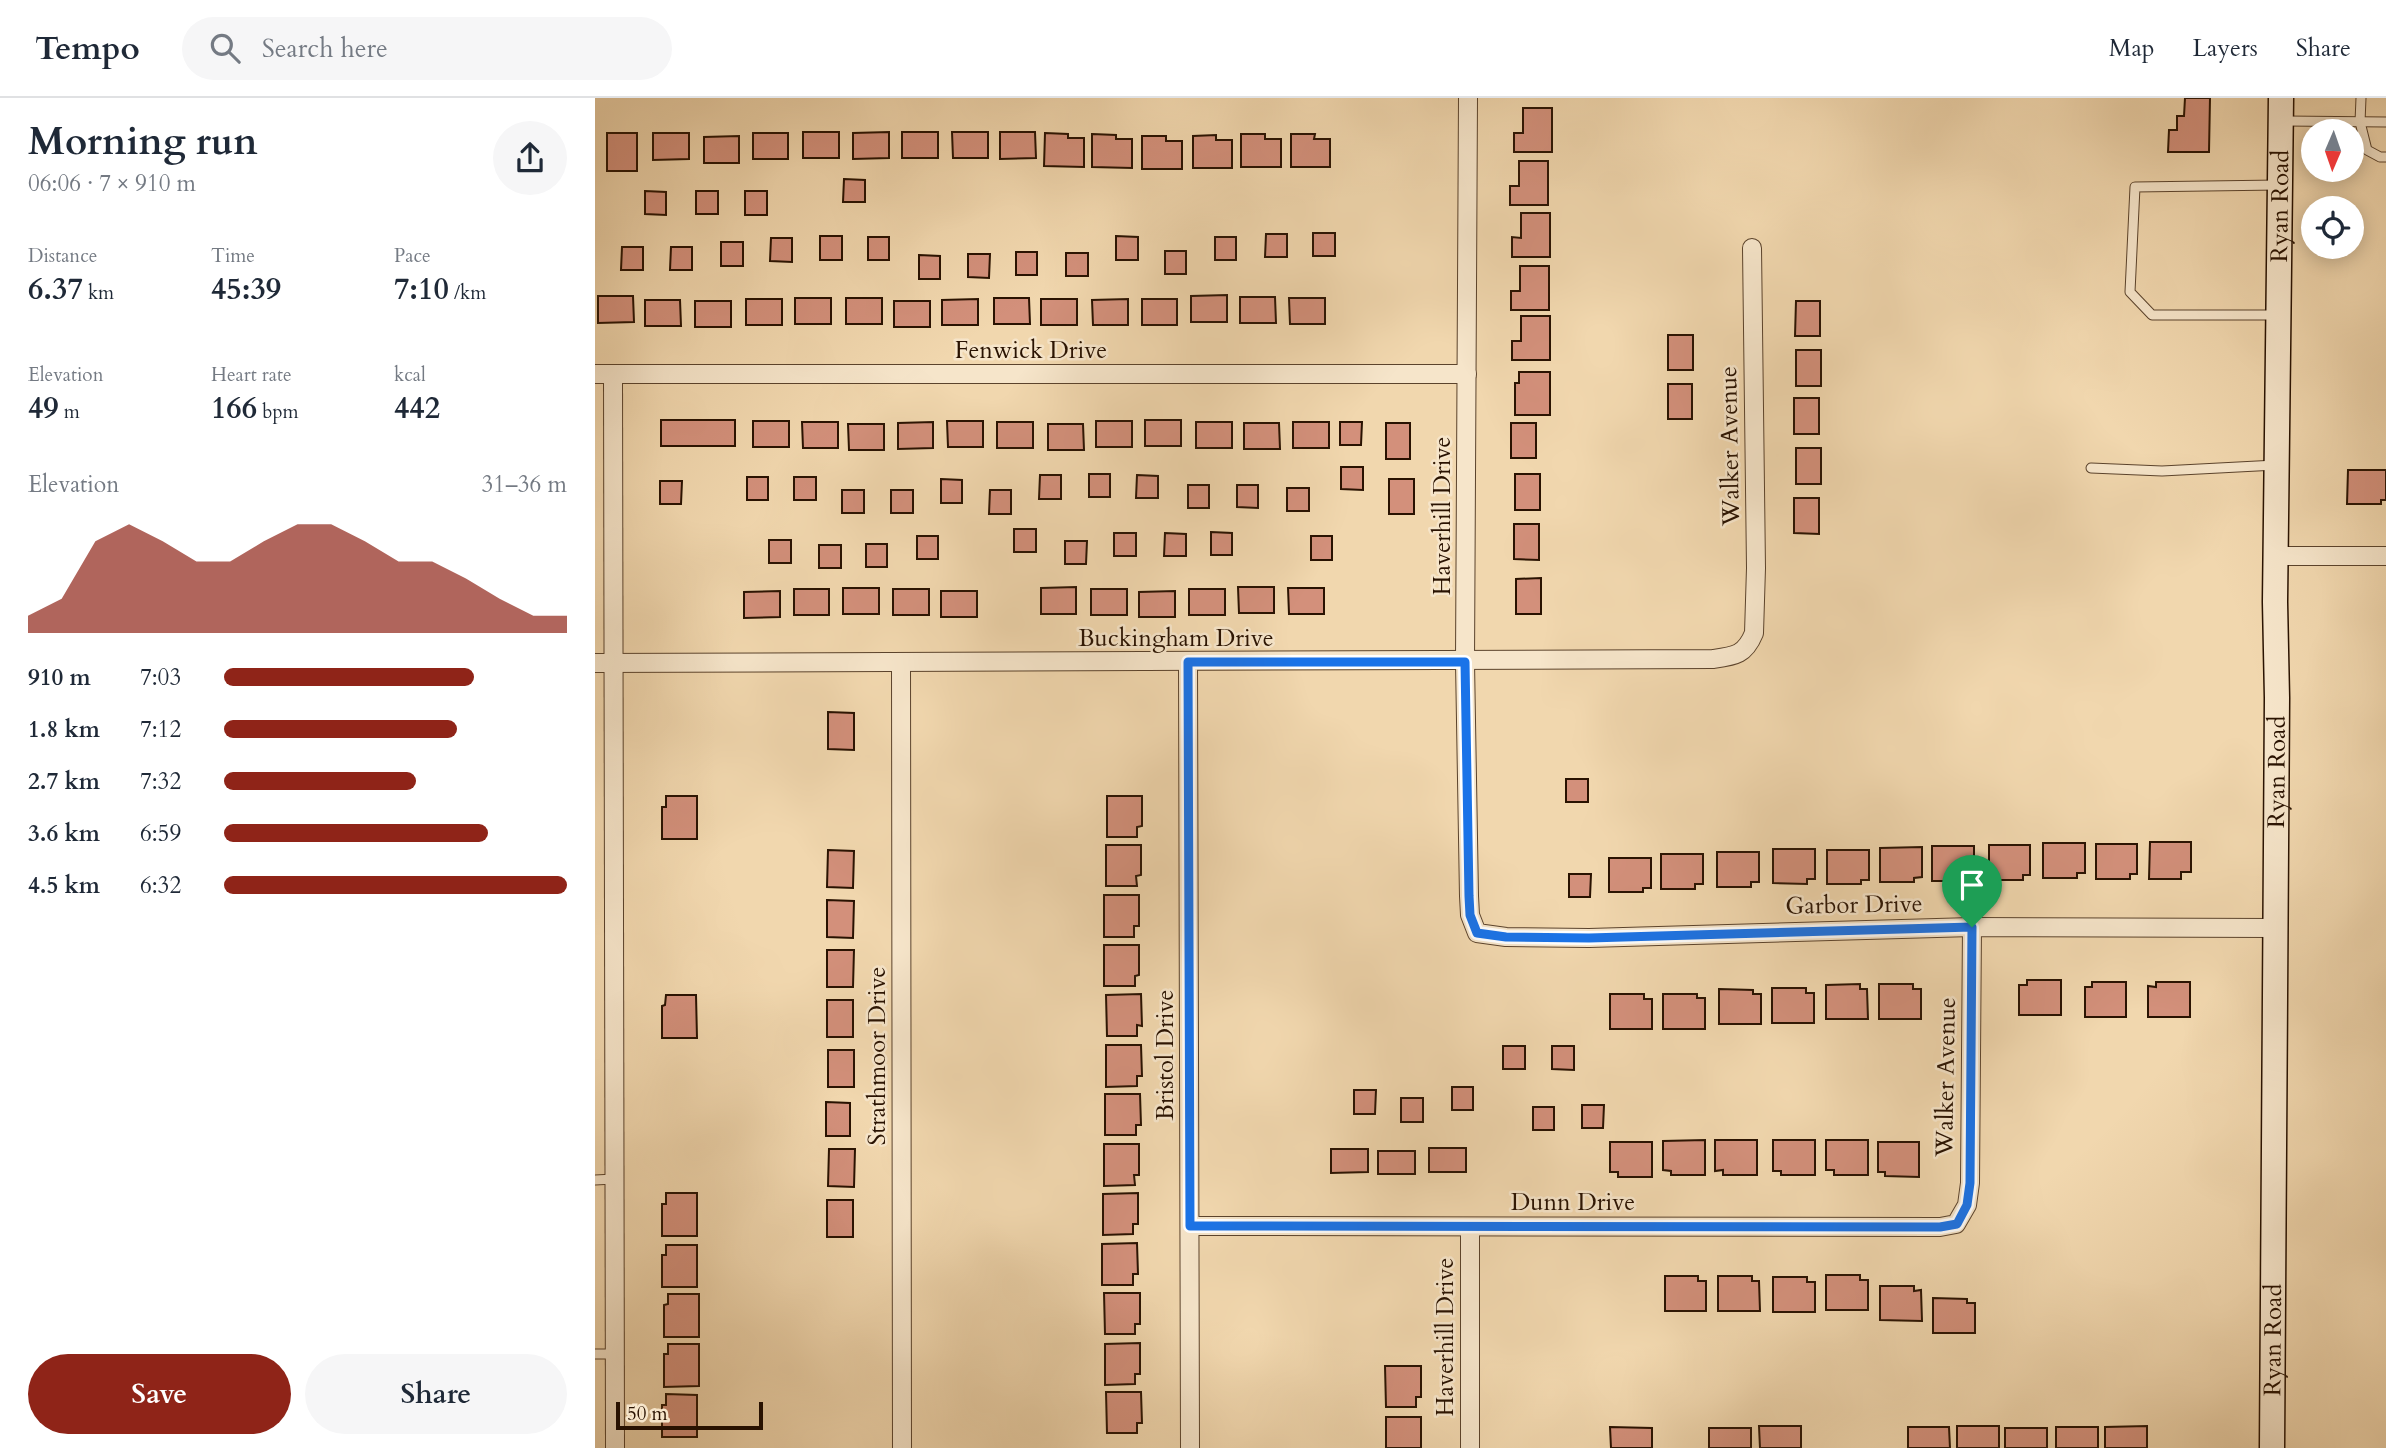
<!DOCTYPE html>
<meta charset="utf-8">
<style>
body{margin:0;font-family:Cardo,serif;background:#f6f6f7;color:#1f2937;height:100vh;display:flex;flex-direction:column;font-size:26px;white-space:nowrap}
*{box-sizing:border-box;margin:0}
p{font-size:23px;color:#747a83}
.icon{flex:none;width:38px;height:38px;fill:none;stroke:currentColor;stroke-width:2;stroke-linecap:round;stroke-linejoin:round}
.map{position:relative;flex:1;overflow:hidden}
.side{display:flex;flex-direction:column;background:#fff;width:595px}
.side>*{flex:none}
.needle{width:46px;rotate:182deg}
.tools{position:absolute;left:1706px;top:21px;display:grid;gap:14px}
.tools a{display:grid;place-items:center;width:63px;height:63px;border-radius:50%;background:#fff;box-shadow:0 4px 18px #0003;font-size:35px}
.scale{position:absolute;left:21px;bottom:18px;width:147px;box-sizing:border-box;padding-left:7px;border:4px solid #291201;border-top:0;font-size:19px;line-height:24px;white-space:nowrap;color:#291201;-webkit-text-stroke:5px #f6e5ca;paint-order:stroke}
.pin{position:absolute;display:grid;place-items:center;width:60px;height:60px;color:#fff;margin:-72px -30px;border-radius:50% 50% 50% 0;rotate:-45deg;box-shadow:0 0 7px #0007}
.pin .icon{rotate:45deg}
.round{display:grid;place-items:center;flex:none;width:74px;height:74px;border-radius:37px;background:#f6f6f7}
.overview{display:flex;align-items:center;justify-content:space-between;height:119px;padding:0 28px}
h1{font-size:38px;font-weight:700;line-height:52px}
.metrics{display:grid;grid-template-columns:repeat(3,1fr);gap:10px;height:119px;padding:7px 28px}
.metrics div{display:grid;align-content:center}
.metrics b{font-size:30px;font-weight:700}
.metrics small{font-size:19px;font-weight:400}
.metrics p{font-size:19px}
.chart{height:196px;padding:14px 28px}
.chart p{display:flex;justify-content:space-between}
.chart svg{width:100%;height:126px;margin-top:7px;fill:#8f2418;opacity:.7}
.primary-button{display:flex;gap:14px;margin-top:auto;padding:14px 28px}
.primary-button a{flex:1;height:80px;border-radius:42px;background:#8f2418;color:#fff;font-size:28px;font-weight:700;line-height:80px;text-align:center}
.primary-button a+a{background:#f6f6f7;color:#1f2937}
ul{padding:0 28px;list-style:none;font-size:23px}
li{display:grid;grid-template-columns:112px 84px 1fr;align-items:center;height:52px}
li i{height:18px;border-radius:9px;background:#8f2418}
header{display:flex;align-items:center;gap:42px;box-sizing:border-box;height:98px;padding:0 35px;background:#fff;border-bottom:2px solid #e0e1e3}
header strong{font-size:33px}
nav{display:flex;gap:38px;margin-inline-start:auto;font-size:24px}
.search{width:490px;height:63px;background:#f6f6f7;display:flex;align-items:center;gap:18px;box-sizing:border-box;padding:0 24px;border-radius:38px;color:#747a83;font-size:26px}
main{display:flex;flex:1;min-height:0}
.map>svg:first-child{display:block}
.building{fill:#d3907b;stroke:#291201;stroke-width:2}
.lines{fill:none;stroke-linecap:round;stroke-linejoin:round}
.service-casing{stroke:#5b432c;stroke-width:11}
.minor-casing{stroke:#5b432c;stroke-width:20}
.secondary-casing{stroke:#291201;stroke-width:27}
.service{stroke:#f6e5ca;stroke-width:9}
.minor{stroke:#f6e5ca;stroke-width:18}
.secondary{stroke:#f6e5ca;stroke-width:24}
.route-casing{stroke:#fff;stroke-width:14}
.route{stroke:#1a73e8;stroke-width:9}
.labels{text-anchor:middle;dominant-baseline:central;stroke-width:5;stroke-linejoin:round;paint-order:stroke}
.street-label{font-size:24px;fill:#291201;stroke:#f6e5ca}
</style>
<header>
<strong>Tempo</strong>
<div class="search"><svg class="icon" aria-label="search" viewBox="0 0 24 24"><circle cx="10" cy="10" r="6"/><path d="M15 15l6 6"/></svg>Search here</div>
<nav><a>Map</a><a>Layers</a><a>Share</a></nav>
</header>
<main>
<section class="side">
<div class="overview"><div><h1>Morning run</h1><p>06:06 · 7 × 910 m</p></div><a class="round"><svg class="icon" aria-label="share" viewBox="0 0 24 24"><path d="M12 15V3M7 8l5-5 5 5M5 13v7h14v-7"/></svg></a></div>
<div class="metrics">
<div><p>Distance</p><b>6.37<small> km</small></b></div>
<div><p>Time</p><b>45:39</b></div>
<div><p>Pace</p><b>7:10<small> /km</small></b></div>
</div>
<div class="metrics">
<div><p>Elevation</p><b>49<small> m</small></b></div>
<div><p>Heart rate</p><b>166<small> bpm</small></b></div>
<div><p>kcal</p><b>442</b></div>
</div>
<div class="chart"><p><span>Elevation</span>31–36 m</p>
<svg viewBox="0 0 160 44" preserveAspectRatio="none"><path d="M0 44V38L10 32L20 12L30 6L40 12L50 19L60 19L70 12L80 6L90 6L100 12L110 19L120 19L130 25L140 32L150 38L160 38V44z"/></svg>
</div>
<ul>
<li><b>910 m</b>7:03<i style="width:73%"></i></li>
<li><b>1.8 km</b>7:12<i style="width:68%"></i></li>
<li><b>2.7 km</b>7:32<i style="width:56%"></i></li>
<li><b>3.6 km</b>6:59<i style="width:77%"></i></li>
<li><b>4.5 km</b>6:32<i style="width:100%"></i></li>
</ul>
<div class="primary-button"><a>Save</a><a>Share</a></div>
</section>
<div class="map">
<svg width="1791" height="1350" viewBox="0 0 1791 1350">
<rect width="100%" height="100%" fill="#f1d7ae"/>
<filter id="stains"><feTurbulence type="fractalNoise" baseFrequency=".00286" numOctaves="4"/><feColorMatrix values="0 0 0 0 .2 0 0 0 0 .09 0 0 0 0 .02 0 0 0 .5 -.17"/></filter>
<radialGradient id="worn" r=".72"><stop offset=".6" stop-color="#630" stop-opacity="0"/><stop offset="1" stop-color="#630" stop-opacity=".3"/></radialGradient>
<g class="building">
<path d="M1590,0H1615L1614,54H1573L1574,32H1582V18H1589Z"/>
<path d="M928,10H957V54H919V35H928Z"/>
<rect x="208" y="34" width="36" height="26"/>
<path d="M294,34V60L258,61V35Z"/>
<rect x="307" y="34" width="36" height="26"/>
<path d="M357,34H393V60H358Z"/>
<path d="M405,34H440L441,60L405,61Z"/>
<rect x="12" y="35" width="30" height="38"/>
<path d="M58,35H94V61L58,62Z"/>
<rect x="158" y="35" width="35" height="26"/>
<path d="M450,35L473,36V40H489V69L449,68Z"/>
<path d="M497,36L521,37V41H537V70L497,69Z"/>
<path d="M646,36H670V41H686V69H646Z"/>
<path d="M696,36H720L719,41H735V69H696Z"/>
<path d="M621,37V42H637V70H598V38Z"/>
<path d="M144,38V65H109V39Z"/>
<path d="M547,38H571V43H587V71H547Z"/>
<path d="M924,63H953V107H915V88H924Z"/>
<path d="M249,81L270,82V104H248Z"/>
<path d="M50,93L71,94V117L50,116Z"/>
<rect x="101" y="93" width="22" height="23"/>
<rect x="150" y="93" width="22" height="24"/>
<path d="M926,115H955V159H917V139L926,140Z"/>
<rect x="718" y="135" width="22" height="23"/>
<path d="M671,136H692V159H670Z"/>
<rect x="225" y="138" width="22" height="24"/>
<path d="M521,138L543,139V162H521Z"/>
<rect x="273" y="139" width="21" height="23"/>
<rect x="620" y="139" width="21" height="23"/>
<path d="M176,140H197V164L175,163Z"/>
<rect x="126" y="144" width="22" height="24"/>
<path d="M27,149H48V172H26Z"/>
<path d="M76,149H97V172H75Z"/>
<rect x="570" y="153" width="21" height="23"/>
<rect x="421" y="154" width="21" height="23"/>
<rect x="471" y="155" width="22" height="23"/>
<path d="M373,156H395L394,180L373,179Z"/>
<path d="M324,157L345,158V181H324Z"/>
<path d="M925,168H954V212H916V193H925Z"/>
<path d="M632,197V224H596V198Z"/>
<path d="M3,198H38L39,224L3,225Z"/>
<path d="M645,199H680L681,225H645Z"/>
<rect x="200" y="200" width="36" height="26"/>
<rect x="251" y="200" width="36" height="26"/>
<path d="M399,200H434L435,226H399Z"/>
<path d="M694,200H730V226H695Z"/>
<rect x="151" y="201" width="36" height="26"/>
<path d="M383,201V227H347V202Z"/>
<rect x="446" y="201" width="36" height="26"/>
<path d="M533,201V227H498L497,202Z"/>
<rect x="547" y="201" width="35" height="26"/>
<path d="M50,202H85L86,228H50Z"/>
<rect x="100" y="203" width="36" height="26"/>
<rect x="299" y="203" width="36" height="26"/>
<path d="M1201,203H1225V238H1200Z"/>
<path d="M926,218H955V262H917V243H926Z"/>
<rect x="1073" y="237" width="25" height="35"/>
<rect x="1201" y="252" width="25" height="36"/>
<path d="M924,274H955V317H920V285H924Z"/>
<rect x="1073" y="286" width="24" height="35"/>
<rect x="1199" y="300" width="25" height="36"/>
<rect x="66" y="322" width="74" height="26"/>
<rect x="550" y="322" width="36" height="26"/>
<rect x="158" y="323" width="36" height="26"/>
<path d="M352,323H388V349H353Z"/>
<rect x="501" y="323" width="36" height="26"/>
<path d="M207,324H243V350H208Z"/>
<path d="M338,324V350L303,351V325Z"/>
<rect x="402" y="324" width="36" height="26"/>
<rect x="601" y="324" width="36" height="26"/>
<rect x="698" y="324" width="36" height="26"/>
<path d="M745,324H767L766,347H745Z"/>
<path d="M649,325H684L685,351H649Z"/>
<rect x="791" y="325" width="24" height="36"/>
<rect x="916" y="325" width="25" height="35"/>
<path d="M253,326H289V352H254Z"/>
<path d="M453,326H488L489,352H453Z"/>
<rect x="1201" y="350" width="25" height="36"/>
<path d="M746,369H768V392L746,391Z"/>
<path d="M1753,372H1791V402H1786V406H1752Z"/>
<rect x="494" y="376" width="21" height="23"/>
<rect x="920" y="376" width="25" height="36"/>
<path d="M445,377H466V401H444Z"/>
<path d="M542,377L563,378V400H541Z"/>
<rect x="152" y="379" width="21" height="23"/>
<rect x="199" y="379" width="22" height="23"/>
<path d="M346,381L367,382V405H346Z"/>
<rect x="794" y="381" width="25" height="35"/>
<path d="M65,383H87L86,406H65Z"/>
<rect x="593" y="387" width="21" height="23"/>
<path d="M642,387H663V410L642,409Z"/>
<rect x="692" y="390" width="22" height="23"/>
<rect x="247" y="392" width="22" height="23"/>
<rect x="296" y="392" width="22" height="23"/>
<path d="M395,392H416V416H394Z"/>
<path d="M1199,400H1224V436L1199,435Z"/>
<path d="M919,426H944V462L919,461Z"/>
<rect x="419" y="431" width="22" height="23"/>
<path d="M616,434L637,435V457H616Z"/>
<rect x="519" y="435" width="22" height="23"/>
<path d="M570,435L591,436V458H569Z"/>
<rect x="322" y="438" width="21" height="23"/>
<rect x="716" y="438" width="21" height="24"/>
<rect x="174" y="442" width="22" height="23"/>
<path d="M470,443H492L491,466H470Z"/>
<rect x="271" y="446" width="21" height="23"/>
<rect x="224" y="447" width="22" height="23"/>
<path d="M946,480V516H921V481Z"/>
<path d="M481,489V516H446V490Z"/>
<path d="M643,489H679V515H644Z"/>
<rect x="248" y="490" width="36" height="26"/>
<path d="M693,490H729V516H694Z"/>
<rect x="199" y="491" width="35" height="26"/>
<rect x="298" y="491" width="36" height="26"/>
<rect x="496" y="491" width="36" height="26"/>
<rect x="594" y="491" width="36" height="26"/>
<path d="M185,493V519L149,520V494Z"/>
<rect x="346" y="493" width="36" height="26"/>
<path d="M580,493V519H544V494Z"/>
<path d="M233,614L259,615V652L233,651Z"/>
<rect x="971" y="681" width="22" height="23"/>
<path d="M71,698H102V741H67V709H71Z"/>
<path d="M512,698H547V728L542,729V739H512Z"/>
<path d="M1555,744H1596V774H1586V781H1554Z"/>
<path d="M1448,745H1490V775H1482V780H1448Z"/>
<path d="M1501,746H1542V776H1535V781H1501Z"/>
<path d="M511,747H546V777L541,778L542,788H511Z"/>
<path d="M1394,747H1435V777H1428V782H1394Z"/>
<path d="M1337,748H1379V778H1371V783H1337Z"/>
<path d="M1327,749V779L1319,780V784H1285V750Z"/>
<path d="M1178,751H1220V781H1212V786L1178,785Z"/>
<path d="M233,752L259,753L258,790L232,789Z"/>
<path d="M1232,752H1274V782H1266V786H1232Z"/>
<path d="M1122,754H1164V784H1156V789H1122Z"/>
<path d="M1066,756H1108V786H1100V791H1066Z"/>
<path d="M1014,760H1056V790H1048V794H1014Z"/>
<path d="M974,776H996L995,799H974Z"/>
<path d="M509,797H544V828H539V839H509Z"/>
<path d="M232,802L259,803L258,840L232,839Z"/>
<path d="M509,847H544V877L540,878V888H509Z"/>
<path d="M232,852H259L258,889H232Z"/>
<path d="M1432,882H1466V917H1424V887H1432Z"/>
<path d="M1497,884H1531V919H1490V889H1497Z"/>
<path d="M1561,884H1595V919H1553V888L1561,889Z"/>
<path d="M1265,886V891H1272L1273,921H1231V887Z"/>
<path d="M1284,886H1318V891H1326V921H1284Z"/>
<path d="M1177,890H1211V895H1219V925H1177Z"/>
<path d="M1124,891L1158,892V896H1166V926H1124Z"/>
<path d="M546,896L547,928L542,927V938H512L511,897Z"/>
<path d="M1015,896H1049V901H1057V931H1015Z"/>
<path d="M1068,896H1102V900H1110V931H1068Z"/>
<path d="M71,897H101L102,940H67V908L70,907Z"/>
<rect x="232" y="902" width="26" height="37"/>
<path d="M511,947H546L547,978H542V988L511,989Z"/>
<rect x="908" y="948" width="22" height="23"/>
<path d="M957,948H979V972L957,971Z"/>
<rect x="233" y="952" width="26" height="37"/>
<rect x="857" y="989" width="21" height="23"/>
<path d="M759,992H781L780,1016H759Z"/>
<path d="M510,996H545L546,1027H541V1037H510Z"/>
<rect x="806" y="1000" width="22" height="24"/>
<path d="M231,1004L255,1005V1038H231Z"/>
<path d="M987,1007H1009L1008,1030H987Z"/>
<rect x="938" y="1009" width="21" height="23"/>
<path d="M1110,1042V1077H1076V1073L1068,1072V1043Z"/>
<path d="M1120,1042H1162V1077H1128V1072L1120,1073Z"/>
<path d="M1178,1042H1220V1077H1186V1073H1178Z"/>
<path d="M1231,1042H1273V1077H1239V1072H1231Z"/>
<path d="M1015,1044H1057V1079H1023V1074H1015Z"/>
<path d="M1283,1044H1324V1079L1290,1078V1074H1283Z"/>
<path d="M509,1046H544V1077H539L540,1087L509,1088Z"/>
<rect x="834" y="1050" width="37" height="24"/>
<path d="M234,1051H260L259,1089L233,1088Z"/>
<path d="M736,1051H773V1074L736,1075Z"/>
<rect x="783" y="1053" width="37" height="23"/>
<path d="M71,1095H102V1138H67V1106H71Z"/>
<path d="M543,1095V1126H538V1136L508,1137V1096Z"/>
<rect x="232" y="1102" width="26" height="37"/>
<path d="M542,1145L543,1176H538V1187H507V1146Z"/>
<path d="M71,1147H102V1189H67V1157H71Z"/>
<path d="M1231,1177H1265V1182H1273V1212H1231Z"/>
<path d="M1070,1178H1103V1183H1111V1213H1070Z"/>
<path d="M1123,1178H1157V1183H1164L1165,1213H1123Z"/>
<path d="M1178,1179H1212V1184H1220V1214H1178Z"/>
<path d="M1285,1188H1319V1193L1326,1192L1327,1223L1285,1222Z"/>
<path d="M509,1195H545V1226H540V1236H510Z"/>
<path d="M73,1196H104V1239H69V1207L73,1206Z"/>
<path d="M1338,1200L1372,1201V1205H1380V1235H1338Z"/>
<path d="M545,1245V1276H540V1286L510,1287V1246Z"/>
<path d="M73,1246H104V1288L69,1289V1256H73Z"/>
<path d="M790,1268H826V1299H821V1309H791Z"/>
<path d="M511,1294H546L547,1325H542V1335H512Z"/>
<path d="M71,1296L102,1297V1339H67V1307H71Z"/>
<rect x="791" y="1319" width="35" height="31"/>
<path d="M1164,1328H1206V1350H1165Z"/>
<rect x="1362" y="1328" width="42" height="22"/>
<path d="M1552,1328V1350H1510V1329Z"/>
<path d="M1015,1329L1057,1330V1350H1016Z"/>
<path d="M1313,1329H1354L1355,1350H1313Z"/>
<rect x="1461" y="1329" width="42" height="21"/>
<rect x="1114" y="1330" width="42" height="20"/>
<rect x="1410" y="1330" width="42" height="20"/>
</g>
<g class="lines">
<defs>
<g id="service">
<path d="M1766,0L1765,24L1772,52L1785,59H1791"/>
<path d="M1688,23L1791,24"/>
<path d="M1683,217H1557L1535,194L1540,89L1683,87"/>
<path d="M1496,370L1567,373L1681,367"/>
<path d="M0,1082L19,1081"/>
<path d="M0,1256H20"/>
</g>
<g id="minor">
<path d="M873,0L870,564L874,798L875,817L882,835L911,839L994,840L1377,829L1680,830"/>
<path d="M0,276H872"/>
<path d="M18,276L20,1350"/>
<path d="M1681,458H1791"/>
<path d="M593,564L595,1350"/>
<path d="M0,565L1118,561C1140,558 1150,557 1159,535L1161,470L1157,150"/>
<path d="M306,565L307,1350"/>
<path d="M595,1128L1345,1129L1361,1126L1372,1107L1375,1085L1377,829"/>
<path d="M875,1129V1350"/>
</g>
<g id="secondary">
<path id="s1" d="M1677,1350L1682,600L1680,504L1686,0"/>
</g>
</defs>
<use href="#service" class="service-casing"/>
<use href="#minor" class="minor-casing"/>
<use href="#secondary" class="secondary-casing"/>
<use href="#service" class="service"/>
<use href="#minor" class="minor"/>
<use href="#secondary" class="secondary"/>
</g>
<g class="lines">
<defs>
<path id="route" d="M593,564H870L874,798L875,817L882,835L911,839L994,840L1377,829L1375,1085L1372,1107L1362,1126L1345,1129L595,1128Z"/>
</defs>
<use href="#route" class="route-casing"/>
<use href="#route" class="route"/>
</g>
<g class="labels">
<g class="street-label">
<text stroke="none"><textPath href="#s1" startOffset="1242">Ryan Road</textPath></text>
<text x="436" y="252">Fenwick Drive</text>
<text transform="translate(1135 348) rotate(-91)">Walker Avenue</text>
<text transform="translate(847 418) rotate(-90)">Haverhill Drive</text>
<text x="581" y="540">Buckingham Drive</text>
<text stroke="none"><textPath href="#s1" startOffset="676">Ryan Road</textPath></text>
<text transform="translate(1259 807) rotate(-1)">Garbor Drive</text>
<text transform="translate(570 957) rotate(-90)">Bristol Drive</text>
<text transform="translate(282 958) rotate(-90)">Strathmoor Drive</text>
<text transform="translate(1351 979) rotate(-89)">Walker Avenue</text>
<text x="978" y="1104">Dunn Drive</text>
<text transform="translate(850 1239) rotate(-90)">Haverhill Drive</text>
<text stroke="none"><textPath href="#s1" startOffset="108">Ryan Road</textPath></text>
</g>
</g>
<rect width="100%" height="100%" filter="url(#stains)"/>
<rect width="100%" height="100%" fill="url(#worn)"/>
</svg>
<div class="tools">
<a><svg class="needle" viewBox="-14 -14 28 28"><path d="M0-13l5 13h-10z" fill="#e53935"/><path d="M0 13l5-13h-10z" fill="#747a83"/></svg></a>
<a><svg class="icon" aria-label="locate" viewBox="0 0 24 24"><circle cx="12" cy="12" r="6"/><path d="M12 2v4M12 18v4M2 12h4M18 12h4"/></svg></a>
</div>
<div class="scale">50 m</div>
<div class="pin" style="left:1377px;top:829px;background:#1e9e55"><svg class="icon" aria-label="arrive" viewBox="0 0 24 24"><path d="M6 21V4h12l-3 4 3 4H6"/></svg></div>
</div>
</main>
